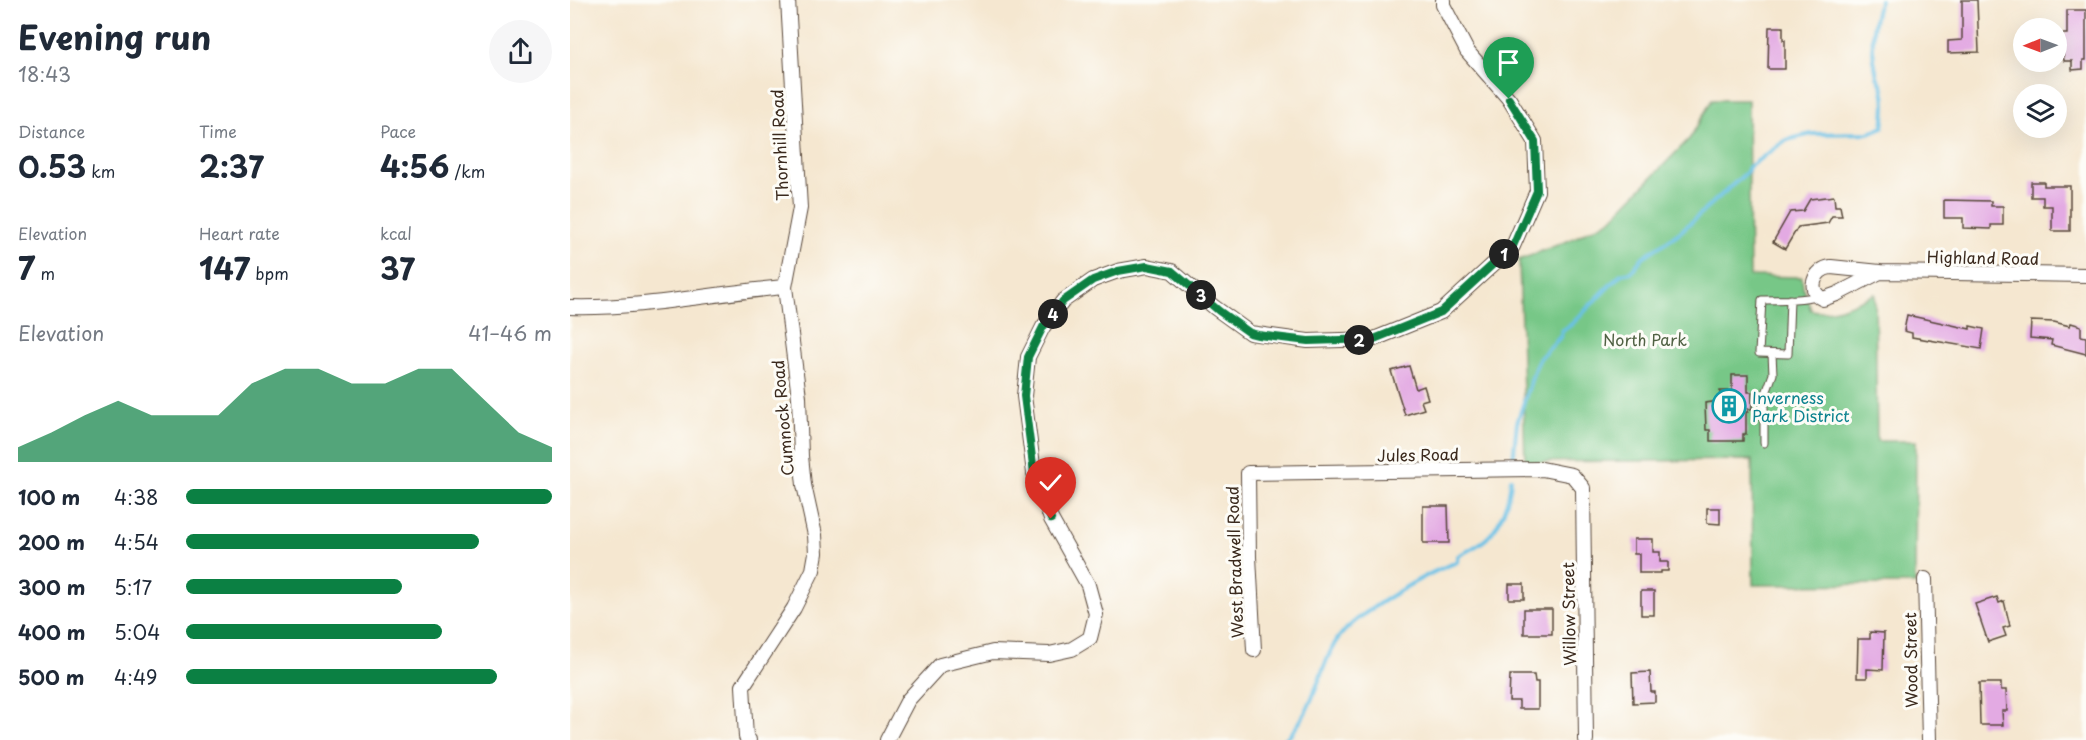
<!DOCTYPE html>
<meta charset="utf-8">
<style>
body{margin:0;font-family:"Playpen Sans",sans-serif;background:#f6f6f7;color:#1f2937;height:100vh;display:flex;flex-direction:column;font-size:22px;white-space:nowrap}
*{box-sizing:border-box;margin:0}
p{font-size:20px;color:#747a83}
.icon{flex:none;width:33px;height:33px;fill:none;stroke:currentColor;stroke-width:2;stroke-linecap:round;stroke-linejoin:round}
.map{position:relative;flex:1;overflow:hidden}
.side{display:flex;flex-direction:column;background:#fff;width:570px}
.side>*{flex:none}
.needle{width:39px;rotate:269deg}
.tools{position:absolute;left:1443px;top:18px;display:grid;gap:12px}
.tools a{display:grid;place-items:center;width:54px;height:54px;border-radius:50%;background:#fff;box-shadow:0 6px 24px #0002;font-size:30px}
.pin{position:absolute;display:grid;place-items:center;width:51px;height:51px;color:#fff;margin:-62px -26px;border-radius:50% 50% 50% 0;rotate:-45deg;box-shadow:0 0 6px #0007}
.pin .icon{rotate:45deg}
.km{position:absolute;width:30px;height:30px;margin:-15px;border-radius:50%;background:#222;color:#fff;font-size:16px;line-height:30px;text-align:center}
.round{display:grid;place-items:center;flex:none;width:63px;height:63px;border-radius:32px;background:#f6f6f7}
.head{display:flex;align-items:center;justify-content:space-between;height:102px;padding:0 18px}
h1{font-size:33px;font-weight:700;line-height:45px}
.stats{display:grid;grid-template-columns:repeat(3,1fr);gap:9px;height:102px;padding:6px 18px}
.stats div{display:grid;align-content:center}
.stats b{font-size:30px;font-weight:700}
.stats small{font-size:16px;font-weight:400}
.stats p{font-size:16px}
.chart{height:168px;padding:12px 18px}
.chart p{display:flex;justify-content:space-between}
.chart svg{width:100%;height:108px;margin-top:6px;fill:#0b8043;opacity:.7}
ul{padding:0 18px;list-style:none;font-size:20px}
li{display:grid;grid-template-columns:96px 72px 1fr;align-items:center;height:45px}
li i{height:15px;border-radius:8px;background:#0b8043}
main{display:flex;flex:1;min-height:0}
.map>svg:first-child{display:block}
.green{fill:#77c787;stroke:#597852;stroke-width:1.5}
.lines{fill:none;stroke-linecap:round;stroke-linejoin:round}
.stream{stroke:#69c1e6;stroke-width:4}
.building{fill:#e3aae3}
.service-casing{stroke:#574639;stroke-width:9}
.minor-casing{stroke:#574639;stroke-width:16}
.service{stroke:#fff;stroke-width:7}
.minor{stroke:#fff;stroke-width:14}
.route-casing{stroke:#fff;stroke-width:12}
.route{stroke:#0b8043;stroke-width:8}
.labels{text-anchor:middle;dominant-baseline:central;stroke-width:6;stroke-linejoin:round;paint-order:stroke}
.street-label{font-size:16px;fill:#3b2a1e;stroke:#fdfcf7}
.park-label{font-size:16px;fill:#506143;stroke:#fdfcf7}
.culture-label{font-size:16px;fill:#0d838f;stroke:#fdfcf7;text-anchor:start}
</style>
<main>
<section class="side">
<div class="head"><div><h1>Evening run</h1><p>18:43</p></div><a class="round"><svg class="icon" aria-label="share" viewBox="0 0 24 24"><path d="M12 15V3M7 8l5-5 5 5M5 13v7h14v-7"/></svg></a></div>
<div class="stats">
<div><p>Distance</p><b>0.53<small> km</small></b></div>
<div><p>Time</p><b>2:37</b></div>
<div><p>Pace</p><b>4:56<small> /km</small></b></div>
</div>
<div class="stats">
<div><p>Elevation</p><b>7<small> m</small></b></div>
<div><p>Heart rate</p><b>147<small> bpm</small></b></div>
<div><p>kcal</p><b>37</b></div>
</div>
<div class="chart"><p><span>Elevation</span>41–46 m</p>
<svg viewBox="0 0 160 44" preserveAspectRatio="none"><path d="M0 44V38L10 32L20 25L30 19L40 25L50 25L60 25L70 12L80 6L90 6L100 12L110 12L120 6L130 6L140 19L150 32L160 38V44z"/></svg>
</div>
<ul>
<li><b>100 m</b>4:38<i style="width:100%"></i></li>
<li><b>200 m</b>4:54<i style="width:80%"></i></li>
<li><b>300 m</b>5:17<i style="width:59%"></i></li>
<li><b>400 m</b>5:04<i style="width:70%"></i></li>
<li><b>500 m</b>4:49<i style="width:85%"></i></li>
</ul>
</section>
<div class="map">
<svg width="1516" height="740" viewBox="0 0 1516 740">
<rect width="100%" height="100%" fill="#fdfcf7"/>
<filter id="ink" filterUnits="userSpaceOnUse"><feTurbulence type="fractalNoise" baseFrequency=".0167" numOctaves="2"/><feDisplacementMap in="SourceGraphic" scale="12" xChannelSelector="R" yChannelSelector="G"/><feConvolveMatrix kernelMatrix="1 2 1 2 8 2 1 2 1" color-interpolation-filters="sRGB"/></filter>
<filter id="wash" filterUnits="userSpaceOnUse"><feTurbulence type="fractalNoise" baseFrequency=".008" numOctaves="4" result="noise"/><feDisplacementMap in="SourceGraphic" scale="24" xChannelSelector="R" yChannelSelector="G"/><feGaussianBlur stdDeviation="1.35" result="paint"/><feColorMatrix in="noise" values="0 0 0 0 0 0 0 0 0 0 0 0 0 0 0 0 0 1.4 0 .05"/><feComposite in="paint" operator="in"/></filter>
<g filter="url(#wash)">
<rect width="100%" height="100%" fill="#f5e7d0"/>
<path class="green" d="M1142,100H1178L1180,276L1232,277L1233,287L1241,310C1263,315 1285,302 1305,294L1307,441H1346L1345,584L1183,585L1182,460L955,462L949,260L1000,240L1040,220L1120,138Z"/>
<g class="lines">
<g class="stream">
<path d="M943,460L947,423L965,368L970,358L991,336L992,331L1002,324L1051,274L1061,272L1073,257L1109,233L1177,172L1179,167L1216,140L1242,134L1299,133L1313,127C1315,115 1316,101 1313,89C1312,84 1308,80 1307,76C1301,50 1300,25 1310,0"/>
<path d="M714,740C743,716 747,674 765,643C780,616 857,573 887,562L888,556C897,551 908,546 916,539C931,526 940,497 941,479"/>
</g>
</g>
<g id="blocks">
<g class="building">
<path d="M1392,0H1407L1409,52L1378,53V41L1392,40Z"/>
<path d="M1497,10H1516V60H1513V69L1502,70V61H1494L1491,34H1497Z"/>
<path d="M1199,27H1213V40H1215V69H1198Z"/>
<path d="M1461,182H1474V186H1500V231H1482V206H1473V197H1461Z"/>
<path d="M1264,196L1265,206H1270L1272,216H1262L1258,223L1228,227L1215,249L1203,242L1220,212L1233,211L1240,199Z"/>
<path d="M1374,200L1421,201V206H1433V225H1421V229L1393,228V218H1374Z"/>
<path d="M1337,315L1400,329V326L1414,329L1411,349L1342,337V333L1334,331Z"/>
<path d="M1461,321L1484,322L1500,326L1501,323L1511,326V336L1516,337V354L1481,345L1482,340L1460,338Z"/>
<path d="M839,366L846,389L854,386L858,399L851,401L854,409L835,415L821,371Z"/>
<path d="M1162,375H1178V392H1182V409H1178V412H1176V434H1173V441H1140V430H1136L1135,403L1150,401V391H1162Z"/>
<path d="M853,506H878L879,543H853Z"/>
<path d="M1137,508H1150V524L1137,523Z"/>
<path d="M1064,539H1083V552H1090V562H1098V571H1091V573H1069V554H1064Z"/>
<rect x="939" y="584" width="15" height="15"/>
<rect x="1071" y="591" width="13" height="24"/>
<path d="M1427,597L1429,603L1434,601L1440,626L1433,628L1436,636L1418,642L1405,604Z"/>
<rect x="954" y="609" width="28" height="25"/>
<path d="M1300,632L1314,633L1313,670L1297,669V678H1287L1288,639H1300Z"/>
<path d="M1080,672L1081,692H1085V702L1063,703L1062,673Z"/>
<path d="M940,675H964L965,682H968V709H949V701H939Z"/>
<path d="M1409,683H1431V690H1436L1437,711H1432L1433,725H1410Z"/>
</g>
</g>
</g>
<g filter="url(#ink)">
<use href="#blocks" fill-opacity="0" stroke="#574639" stroke-width="1.5"/>
<g class="lines">
<defs>
<g id="service">
<path d="M1220,299L1218,354L1189,353L1192,300C1210,299 1229,301 1247,296"/>
<path d="M1194,443V399L1203,374L1202,354"/>
</g>
<g id="minor">
<path d="M1310,272L1267,294L1253,299C1236,291 1244,269 1261,267L1310,272L1516,275"/>
<path d="M0,307C72,309 144,293 215,287"/>
<path d="M1355,579L1359,740"/>
<path d="M684,650L679,557L678,473L972,469L1002,475L1013,488L1016,740"/>
<path d="M179,740L176,737L173,686L224,608L243,570L246,553L245,535L234,485L231,456L229,397L215,287L230,208L218,0"/>
<path d="M317,740L338,700L370,665L423,652L479,654L502,649L520,638L526,614L518,585L481,519L464,473L454,396L458,357L473,327L493,301L523,280L548,271L577,266L602,271L644,307L680,333L738,341L804,339L871,312L943,246L967,191L965,141L939,99L897,51L873,5V0"/>
</g>
</defs>
<use href="#service" class="service-casing"/>
<use href="#minor" class="minor-casing"/>
<use href="#service" class="service"/>
<use href="#minor" class="minor"/>
</g>
</g>
<g class="lines" filter="url(#ink)">
<defs>
<path id="route" d="M481,519L464,473L454,396L458,357L473,327L493,301L523,280L548,271L577,266L602,271L649,311L680,333L688,335L738,341L804,339L871,312L943,246L967,191L965,141L939,99"/>
</defs>
<use href="#route" class="route-casing"/>
<use href="#route" class="route"/>
</g>
<defs>
<symbol id="building-ring" viewBox="-11 -11 22 22"><circle r="9.5" fill="#fdfcf7" stroke="#0f9aa8" stroke-width="1.5"/><path d="M-4-6H4V6H1V3H-1V6H-4ZM-2.5-4.3h1.7v1.8h-1.7ZM.8-4.3h1.7v1.8H.8ZM-2.5-1h1.7V.8h-1.7ZM.8-1h1.7V.8H.8Z" fill="#0f9aa8"/></symbol>
</defs>
<g fill-rule="evenodd">
<use href="#building-ring" x="1140" y="387" width="38" height="38"/>
</g>
<g class="labels">
<g class="street-label">
<text transform="translate(209 145) rotate(-93)">Thornhill Road</text>
<text transform="translate(1413 257) rotate(1)">Highland Road</text>
<text transform="translate(212 418) rotate(-95)">Cumnock Road</text>
<text transform="translate(848 454) rotate(-1)">Jules Road</text>
<text transform="translate(664 562) rotate(-92)">West Bradwell Road</text>
<text transform="translate(998 614) rotate(-91)">Willow Street</text>
<text transform="translate(1340 660) rotate(-91)">Wood Street</text>
</g>
<g class="park-label">
<text x="1075" y="339">North Park</text>
</g>
<g class="culture-label">
<text x="1182" y="397">Inverness<tspan x="1182" dy="18">Park District</tspan></text>
</g>
</g>
</svg>
<div class="tools">
<a><svg class="needle" viewBox="-14 -14 28 28"><path d="M0-13l5 13h-10z" fill="#e53935"/><path d="M0 13l5-13h-10z" fill="#747a83"/></svg></a>
<a><svg class="icon" aria-label="layers" viewBox="0 0 24 24"><path d="M12 4l9 5-9 5-9-5zM3 14l9 5 9-5"/></svg></a>
</div>
<div class="pin" style="left:939px;top:99px;background:#1e9e55"><svg class="icon" aria-label="arrive" viewBox="0 0 24 24"><path d="M6 21V4h12l-3 4 3 4H6"/></svg></div>
<div class="pin" style="left:481px;top:519px;background:#d93025"><svg class="icon" aria-label="check" viewBox="0 0 24 24"><path d="M5 12l5 5 9-10"/></svg></div>
<b class="km" style="left:934px;top:254px">1</b>
<b class="km" style="left:789px;top:340px">2</b>
<b class="km" style="left:631px;top:295px">3</b>
<b class="km" style="left:483px;top:314px">4</b>
</div>
</main>
